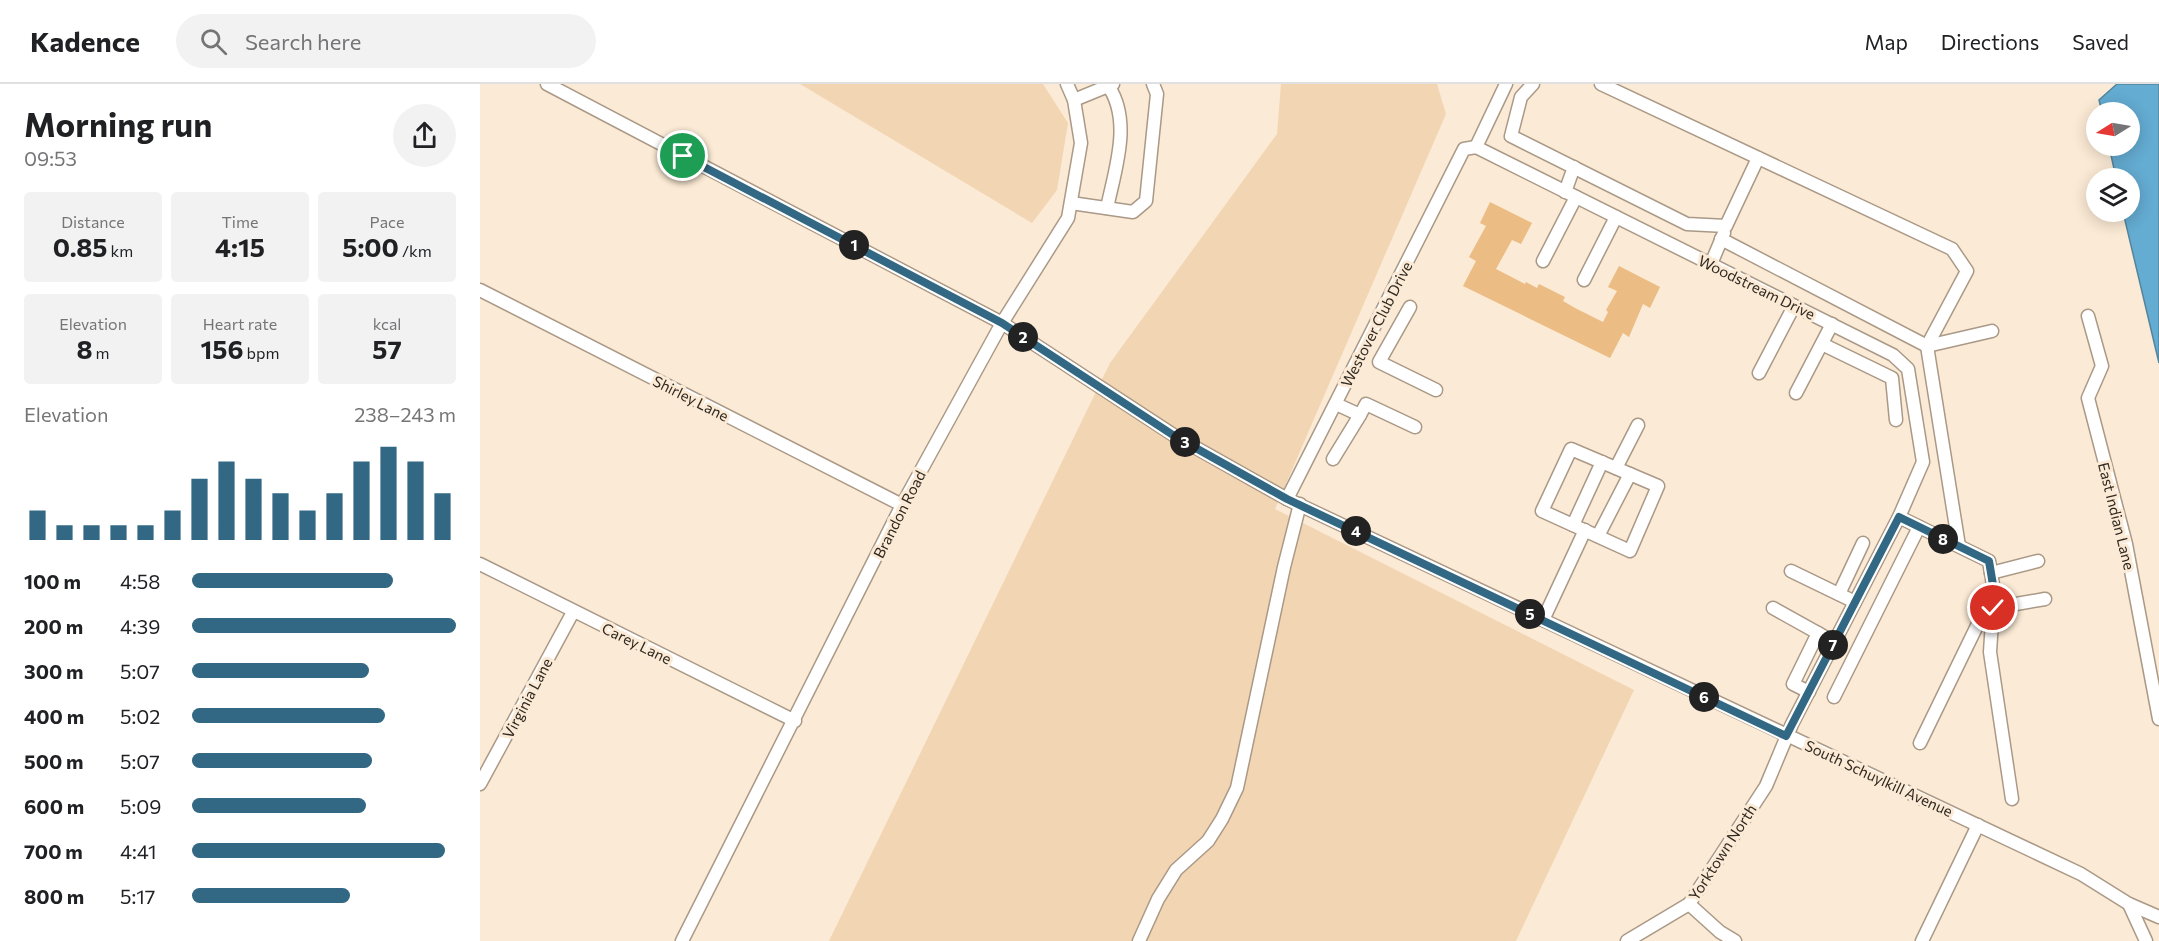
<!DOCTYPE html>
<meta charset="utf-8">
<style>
body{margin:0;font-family:Commissioner,sans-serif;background:#f2f2f2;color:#202124;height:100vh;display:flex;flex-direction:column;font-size:22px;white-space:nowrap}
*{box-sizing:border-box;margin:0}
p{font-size:20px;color:#757577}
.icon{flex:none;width:33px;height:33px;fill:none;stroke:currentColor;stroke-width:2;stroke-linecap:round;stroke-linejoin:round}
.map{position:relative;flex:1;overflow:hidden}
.panel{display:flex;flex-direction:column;background:#fff;width:480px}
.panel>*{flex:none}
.needle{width:39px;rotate:259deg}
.tools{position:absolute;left:1606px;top:18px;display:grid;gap:12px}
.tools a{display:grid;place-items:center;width:54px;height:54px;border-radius:50%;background:#fff;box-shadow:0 3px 15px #0003;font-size:30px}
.pin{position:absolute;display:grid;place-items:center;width:51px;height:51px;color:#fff;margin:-26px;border:3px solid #fff;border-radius:50%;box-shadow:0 2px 6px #0007}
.km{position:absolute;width:30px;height:30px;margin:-15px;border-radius:50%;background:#222;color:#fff;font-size:16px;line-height:30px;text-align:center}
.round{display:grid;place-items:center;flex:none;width:63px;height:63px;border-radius:32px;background:#f2f2f2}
.head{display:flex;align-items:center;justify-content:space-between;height:102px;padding:0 24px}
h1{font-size:33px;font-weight:700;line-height:45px}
.metrics{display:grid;grid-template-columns:repeat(3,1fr);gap:9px;height:102px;padding:6px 24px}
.metrics div{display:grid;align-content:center;border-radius:6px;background:#f2f2f2;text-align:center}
.metrics b{font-size:26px;font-weight:700}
.metrics small{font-size:16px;font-weight:400}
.metrics p{font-size:16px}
.chart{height:168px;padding:12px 24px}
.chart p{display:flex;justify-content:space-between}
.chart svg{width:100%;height:108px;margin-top:6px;stroke:#326883;stroke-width:6}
ul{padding:0 24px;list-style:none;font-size:20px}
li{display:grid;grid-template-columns:96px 72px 1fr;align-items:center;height:45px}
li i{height:15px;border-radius:8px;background:#326883}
header{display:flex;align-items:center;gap:36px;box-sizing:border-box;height:84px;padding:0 30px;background:#fff;border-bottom:2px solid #e0e0e0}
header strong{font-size:28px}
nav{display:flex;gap:33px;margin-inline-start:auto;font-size:21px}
.search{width:420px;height:54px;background:#f2f2f2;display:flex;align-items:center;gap:15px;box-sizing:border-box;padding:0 21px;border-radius:33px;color:#757577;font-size:22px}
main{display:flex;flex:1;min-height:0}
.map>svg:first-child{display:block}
.green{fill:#f2d5b3}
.water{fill:#64acd2;stroke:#54859d;stroke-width:1.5}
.building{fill:#ebbc83}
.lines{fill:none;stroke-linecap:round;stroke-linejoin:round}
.minor-casing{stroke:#aa9986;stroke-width:15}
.minor{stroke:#fff;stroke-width:12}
.route-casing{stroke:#fff;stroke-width:12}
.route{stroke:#326883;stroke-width:8}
.labels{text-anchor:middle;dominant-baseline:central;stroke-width:6;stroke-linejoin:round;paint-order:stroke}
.street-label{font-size:15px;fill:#302921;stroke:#fbead5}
</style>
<header>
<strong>Kadence</strong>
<div class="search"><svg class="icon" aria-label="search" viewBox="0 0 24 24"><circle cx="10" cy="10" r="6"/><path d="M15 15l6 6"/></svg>Search here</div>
<nav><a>Map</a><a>Directions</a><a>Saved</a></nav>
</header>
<main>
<section class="panel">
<div class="head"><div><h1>Morning run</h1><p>09:53</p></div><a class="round"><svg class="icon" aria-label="share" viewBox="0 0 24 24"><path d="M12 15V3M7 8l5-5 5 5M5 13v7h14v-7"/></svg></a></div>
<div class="metrics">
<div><p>Distance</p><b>0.85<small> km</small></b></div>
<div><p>Time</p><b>4:15</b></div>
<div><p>Pace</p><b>5:00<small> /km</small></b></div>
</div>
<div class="metrics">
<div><p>Elevation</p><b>8<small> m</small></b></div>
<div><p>Heart rate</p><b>156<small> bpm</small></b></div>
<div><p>kcal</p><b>57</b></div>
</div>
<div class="chart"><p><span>Elevation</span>238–243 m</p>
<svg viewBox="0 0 160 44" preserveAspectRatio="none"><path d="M5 44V32M15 44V38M25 44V38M35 44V38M45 44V38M55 44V32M65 44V19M75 44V12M85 44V19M95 44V25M105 44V32M115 44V25M125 44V12M135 44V6M145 44V12M155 44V25"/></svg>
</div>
<ul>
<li><b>100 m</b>4:58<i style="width:76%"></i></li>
<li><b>200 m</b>4:39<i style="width:100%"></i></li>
<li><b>300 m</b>5:07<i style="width:67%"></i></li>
<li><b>400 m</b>5:02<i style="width:73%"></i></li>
<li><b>500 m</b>5:07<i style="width:68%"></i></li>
<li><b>600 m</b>5:09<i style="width:66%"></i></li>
<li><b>700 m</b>4:41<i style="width:96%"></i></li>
<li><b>800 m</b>5:17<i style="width:60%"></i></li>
</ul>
</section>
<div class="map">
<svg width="1679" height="857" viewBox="0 0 1679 857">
<rect width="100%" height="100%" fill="#fbead5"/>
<g class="green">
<path d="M320,0H563L588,39L577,106L552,139Z"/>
<path d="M801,0H957L966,30L795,425L1154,606L1036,857H349L630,279L797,50Z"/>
</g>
<path class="water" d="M1637,0H1679V279L1643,128H1650V94H1636L1629,62H1650V28H1622L1619,16Z"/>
<path class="building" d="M1010,118L1052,139L1041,160L1032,156L1016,185L1045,200L1046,198L1057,204L1059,200L1085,213L1083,217L1095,224L1123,238L1128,228L1126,226L1137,207L1128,203L1139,182L1180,203L1170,224L1163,220L1149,253L1143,249L1130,274L983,202L996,177L989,173L1006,142L1000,139Z"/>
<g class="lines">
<defs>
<g id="minor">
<path d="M67,0L522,239L695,352L807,415L1601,790L1649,820L1679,833"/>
<path d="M627,0C653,36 635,85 627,124"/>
<path d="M1053,0L1041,13L1031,52L1207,140L1246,142L1278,74"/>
<path d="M1121,0L1472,165L1487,187L1447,262L1241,155"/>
<path d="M594,16L633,0"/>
<path d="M996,63L1026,0"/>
<path d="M1085,108L1094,83"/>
<path d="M591,119L653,128L666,117L677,10L673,0"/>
<path d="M1063,177L1096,113"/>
<path d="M1231,180L1244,149"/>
<path d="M1104,196L1136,133"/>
<path d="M0,206L422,421"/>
<path d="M930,223L899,278L956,306"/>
<path d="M1608,232L1622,282L1608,314L1646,460L1679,635"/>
<path d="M1342,260L1412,294L1416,336"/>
<path d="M1279,289L1314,222"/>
<path d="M1316,309L1352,240"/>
<path d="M880,331L886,320L935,343"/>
<path d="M1091,365L1178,402L1150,467L1062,427Z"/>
<path d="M853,375L880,331L856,320"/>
<path d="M1136,384L1158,341"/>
<path d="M807,415L984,65L996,63L1413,271L1428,285L1443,378L1419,433L1312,640L1286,702L1209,820L1147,857"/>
<path d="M1419,433L1509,477L1514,507L1510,568L1532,715"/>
<path d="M1093,441L1122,378"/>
<path d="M1118,452L1150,390"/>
<path d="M1479,462L1447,262L1512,247"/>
<path d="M0,480L315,637"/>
<path d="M1311,487L1375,518"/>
<path d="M1511,489L1558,477"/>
<path d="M1359,510L1383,459"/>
<path d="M1293,524L1354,558"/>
<path d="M1513,524L1565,515"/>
<path d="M1063,536L1105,446"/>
<path d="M1329,608L1313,600L1338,549"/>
<path d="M1354,613L1439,443"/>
<path d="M1440,659L1511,513"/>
<path d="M0,700L93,528"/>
<path d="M1209,820L1240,848L1255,857"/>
<path d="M1649,820L1666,857"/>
<path d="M202,857L422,421L522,239L588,134L601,59L594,16L587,0"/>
<path d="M659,857L678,815L696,786L728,757L742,735L757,704L804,483L820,420"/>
<path d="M1442,857L1498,741"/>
</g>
</defs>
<use href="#minor" class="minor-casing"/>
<use href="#minor" class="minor"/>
</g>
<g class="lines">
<defs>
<path id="route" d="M203,72L522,239L696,353L807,415L1306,652L1419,433L1509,477L1514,507L1513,524"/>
</defs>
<use href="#route" class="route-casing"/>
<use href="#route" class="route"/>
</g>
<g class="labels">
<g class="street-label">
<text transform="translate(1277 203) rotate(26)">Woodstream Drive</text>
<text transform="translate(896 240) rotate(-63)">Westover Club Drive</text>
<text transform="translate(211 314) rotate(27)">Shirley Lane</text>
<text transform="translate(419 430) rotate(-63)">Brandon Road</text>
<text transform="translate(1637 432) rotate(76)">East Indian Lane</text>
<text transform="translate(157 559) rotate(26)">Carey Lane</text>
<text transform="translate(47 614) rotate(-62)">Virginia Lane</text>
<text transform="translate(1399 694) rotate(25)">South Schuylkill Avenue</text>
<text transform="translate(1242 768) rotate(-57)">Yorktown North</text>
</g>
</g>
</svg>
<div class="tools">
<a><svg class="needle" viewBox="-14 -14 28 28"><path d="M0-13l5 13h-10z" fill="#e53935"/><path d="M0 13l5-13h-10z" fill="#757577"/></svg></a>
<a><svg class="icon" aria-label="layers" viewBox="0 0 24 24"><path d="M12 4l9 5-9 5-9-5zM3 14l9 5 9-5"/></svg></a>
</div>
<div class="pin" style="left:203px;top:72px;background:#1e9e55"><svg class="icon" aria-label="arrive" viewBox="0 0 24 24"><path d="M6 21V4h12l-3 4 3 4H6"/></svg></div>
<div class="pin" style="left:1513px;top:524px;background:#d93025"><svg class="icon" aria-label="check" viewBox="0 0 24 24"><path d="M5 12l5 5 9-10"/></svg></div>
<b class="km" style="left:374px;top:161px">1</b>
<b class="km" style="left:543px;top:253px">2</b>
<b class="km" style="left:705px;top:358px">3</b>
<b class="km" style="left:876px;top:447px">4</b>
<b class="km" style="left:1050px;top:530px">5</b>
<b class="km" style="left:1224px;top:613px">6</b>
<b class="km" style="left:1353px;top:561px">7</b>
<b class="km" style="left:1463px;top:455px">8</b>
</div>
</main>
